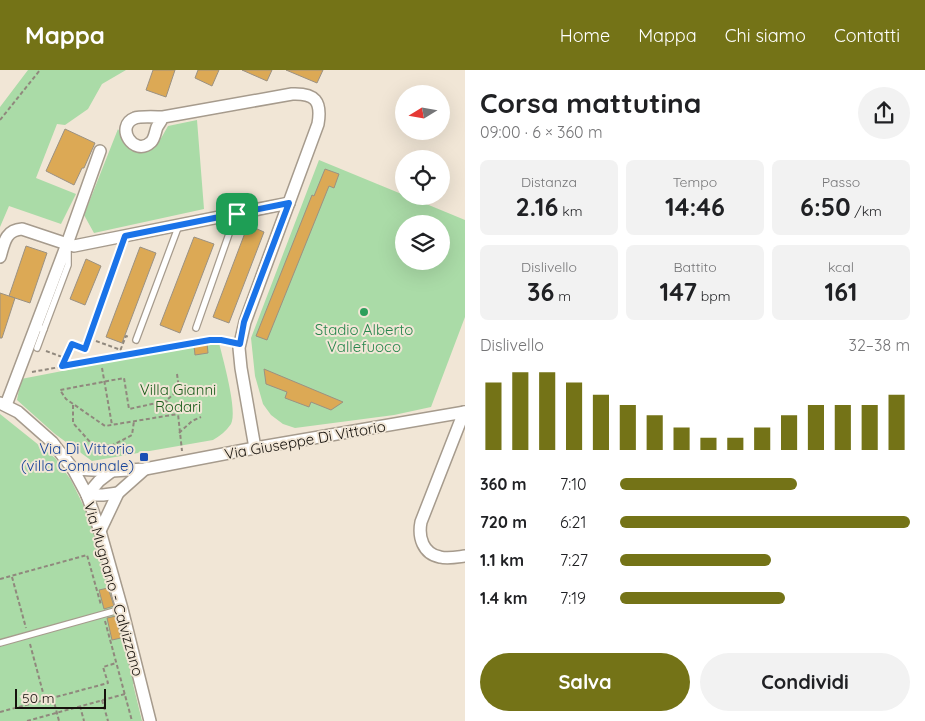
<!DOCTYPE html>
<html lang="it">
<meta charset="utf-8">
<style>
body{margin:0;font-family:Quicksand,sans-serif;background:#f2f2f2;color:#202124;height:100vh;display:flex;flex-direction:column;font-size:19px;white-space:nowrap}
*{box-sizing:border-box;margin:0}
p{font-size:16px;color:#757577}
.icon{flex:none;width:28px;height:28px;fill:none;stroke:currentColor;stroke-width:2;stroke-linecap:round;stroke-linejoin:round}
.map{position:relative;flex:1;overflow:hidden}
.side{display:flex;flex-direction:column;background:#fff;width:460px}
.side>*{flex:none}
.needle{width:32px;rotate:259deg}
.fabs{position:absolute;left:395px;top:15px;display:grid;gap:10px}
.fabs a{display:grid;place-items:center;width:55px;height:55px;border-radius:50%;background:#fff;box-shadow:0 5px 20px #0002;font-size:25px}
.scale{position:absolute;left:15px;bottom:12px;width:91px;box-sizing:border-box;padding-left:5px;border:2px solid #16120d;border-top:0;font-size:14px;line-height:18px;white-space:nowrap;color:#16120d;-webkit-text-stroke:4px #f1e6d6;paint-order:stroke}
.pin{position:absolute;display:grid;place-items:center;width:42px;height:42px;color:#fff;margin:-21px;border-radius:10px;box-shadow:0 2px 8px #0006}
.round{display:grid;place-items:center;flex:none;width:52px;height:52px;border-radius:26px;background:#f2f2f2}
.headline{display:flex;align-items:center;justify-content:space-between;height:85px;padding:0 15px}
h1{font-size:28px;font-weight:800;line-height:38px}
.figures{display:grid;grid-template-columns:repeat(3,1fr);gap:8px;height:85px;padding:5px 15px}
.figures div{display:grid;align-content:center;border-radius:8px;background:#f2f2f2;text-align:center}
.figures b{font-size:25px;font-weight:800}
.figures small{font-size:14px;font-weight:400}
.figures p{font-size:14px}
.chart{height:140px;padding:10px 15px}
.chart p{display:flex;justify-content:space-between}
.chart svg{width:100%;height:90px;margin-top:5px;stroke:#747317;stroke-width:6}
.action{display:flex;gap:10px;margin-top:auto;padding:10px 15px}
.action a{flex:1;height:58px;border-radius:30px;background:#747317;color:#fff;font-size:20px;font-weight:800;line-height:58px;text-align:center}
.action a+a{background:#f2f2f2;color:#202124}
ul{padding:0 15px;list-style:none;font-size:16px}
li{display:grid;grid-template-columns:80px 60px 1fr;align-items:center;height:38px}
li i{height:12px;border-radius:6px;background:#747317}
header{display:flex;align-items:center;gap:30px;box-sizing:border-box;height:70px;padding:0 25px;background:#747317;color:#fff}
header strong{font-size:24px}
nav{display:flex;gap:28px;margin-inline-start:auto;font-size:18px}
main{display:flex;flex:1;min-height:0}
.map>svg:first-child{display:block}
.green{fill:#aadba7;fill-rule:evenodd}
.building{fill:#dca955;stroke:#9b9182}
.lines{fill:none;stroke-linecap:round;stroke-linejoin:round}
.lane-casing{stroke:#a69b8d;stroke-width:8}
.street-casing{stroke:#a69b8d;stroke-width:14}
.path{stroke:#90887d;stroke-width:2;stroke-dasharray:4 2.5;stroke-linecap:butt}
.lane{stroke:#fff;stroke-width:5.5}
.street{stroke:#fff;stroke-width:11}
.route-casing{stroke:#fff;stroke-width:10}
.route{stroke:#1a73e8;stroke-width:6}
.leisure-dot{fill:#2e9e5b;stroke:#f1e6d6;stroke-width:2}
.transit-dot{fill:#1a4fb4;stroke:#f1e6d6;stroke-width:2}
.labels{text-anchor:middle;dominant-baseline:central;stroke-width:4;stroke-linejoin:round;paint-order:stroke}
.leisure-label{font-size:15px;fill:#27864d;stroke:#f1e6d6}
.park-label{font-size:15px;fill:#1b5d1c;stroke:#f1e6d6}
.street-label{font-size:15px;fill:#16120d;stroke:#f1e6d6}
.transit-label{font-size:15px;fill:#164399;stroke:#f1e6d6;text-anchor:end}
</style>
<header>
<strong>Mappa</strong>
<nav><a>Home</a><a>Mappa</a><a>Chi siamo</a><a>Contatti</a></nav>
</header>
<main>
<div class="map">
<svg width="465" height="651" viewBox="0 0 465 651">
<rect width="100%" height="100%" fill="#f1e6d6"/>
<g class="green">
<path d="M28,0H126L102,14L88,39L65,55L57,54L36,108L76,124L61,154L9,136L0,157V37Z"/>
<path d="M197,50L204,139L94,163L84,145L118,59L128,77C153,85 157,76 168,56Z"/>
<path d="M319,90L404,125V126H407L465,150V247L431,337L394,345L295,358L283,354L271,345L263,334L255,306L251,268ZM404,154H441V191H404Z"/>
<path d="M207,273H219C223,289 238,342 231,354C226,361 220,366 213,370L92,391L55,364L17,330L21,309Z"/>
<path d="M0,344L55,388L71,410L85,439L98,474L136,613L133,614L142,651H0Z"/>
</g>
<g class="building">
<path d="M153,0H175L166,27L146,20Z"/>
<path d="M198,0H219L212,16L195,8Z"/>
<path d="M242,0H272L267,11Z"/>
<path d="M286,0H323L317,13Z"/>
<path d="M65,59L95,73L84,98H82L74,115L46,101Z"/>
<path d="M325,99L339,104L334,118L329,116L267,270L256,266L312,125L314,126Z"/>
<path d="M248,155L264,162L229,253L213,247Z"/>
<path d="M194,167L214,174L180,263L160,255Z"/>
<path d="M26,176L47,183L30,233L9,226Z"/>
<path d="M140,177L156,183L122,273L106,267Z"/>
<path d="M86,189L101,196L85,235L70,229Z"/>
<path d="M0,223L15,228L2,268H0Z"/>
<path d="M207,273L208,283L195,285L194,276Z"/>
<path d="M264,299L343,332L331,340L311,332L309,337L285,328L287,322L266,314Z"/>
<path d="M108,518L114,536L104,539L99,520Z"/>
<path d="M116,546L121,568L112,570L107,548Z"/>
</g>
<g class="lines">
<defs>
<g id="lane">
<path d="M36,257L44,259L68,195V180"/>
<path d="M196,258L236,144"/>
<path d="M136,270L179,155"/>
<path d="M37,278L44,259"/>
<path d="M85,279L125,166"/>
<path d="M0,573L122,539"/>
</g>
<g id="street">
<path d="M163,47C161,51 159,54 157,57C155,62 155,68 151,72C134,88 114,56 135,48C139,46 157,47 163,47L292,24C315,23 322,31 318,54L245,252L239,278L241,298L255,378"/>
<path d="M0,187C4,174 5,160 22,159L67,174L74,176L289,133"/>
<path d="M0,333L18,342L52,372L73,399L87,425L100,461L122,539L150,651"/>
<path d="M6,335L67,174L100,81"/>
<path d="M464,342L421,452C418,467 423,484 440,487C448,489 457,487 465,486"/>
<path d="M73,399L112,401L145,399L255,378L465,342"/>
<path d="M87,425L99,411L112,401"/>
<path d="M87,425H103L118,423"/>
<path d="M100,461L118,423L145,399"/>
</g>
</defs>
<use href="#lane" class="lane-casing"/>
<use href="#street" class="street-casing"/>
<g class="path">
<path d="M0,50L40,0"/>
<path d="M96,271L121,280"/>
<path d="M46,281L65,288"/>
<path d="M118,286L126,266L129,267"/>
<path d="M62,297L72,274L77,276"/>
<path d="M102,298L112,355"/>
<path d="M32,302L211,270L229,272"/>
<path d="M177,304L179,319L166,331L178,344L182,381"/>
<path d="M166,331L129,339L124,308L60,320L66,329L105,356L178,344"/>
<path d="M73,335V353L91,373L111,376L132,365L134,351"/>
<path d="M179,363L192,351L201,347"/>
<path d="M12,507L26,558"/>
<path d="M0,509L87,485L101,535"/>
<path d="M105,551L132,651"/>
<path d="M30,574L45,630"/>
<path d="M53,628L59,651"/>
<path d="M102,630L108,651"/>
<path d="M80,636L84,651"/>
<path d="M0,642L108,613L103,597L116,593"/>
<path d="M27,651L125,624"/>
</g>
<use href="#lane" class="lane"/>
<use href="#street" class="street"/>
</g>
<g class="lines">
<defs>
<path id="route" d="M289,133L244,252L240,274L221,270H210L62,296L72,274L85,279L125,166Z"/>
</defs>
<use href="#route" class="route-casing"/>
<use href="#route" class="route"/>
</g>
<circle class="leisure-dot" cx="364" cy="242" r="5"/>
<rect class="transit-dot" x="139" y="382" width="10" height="10" rx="2.5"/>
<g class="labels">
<g class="leisure-label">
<text x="364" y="259">Stadio Alberto<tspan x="364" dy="17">Vallefuoco</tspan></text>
</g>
<g class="park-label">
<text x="178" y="319">Villa Gianni<tspan x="178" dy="17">Rodari</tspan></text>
</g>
<g class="street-label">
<text transform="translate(305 370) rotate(-10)">Via Giuseppe Di Vittorio</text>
<text transform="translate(114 519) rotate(74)">Via Mugnano - Calvizzano</text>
</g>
<g class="transit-label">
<text x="134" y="378">Via Di Vittorio<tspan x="134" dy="17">(villa Comunale)</tspan></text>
</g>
</g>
</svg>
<div class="fabs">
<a><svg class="needle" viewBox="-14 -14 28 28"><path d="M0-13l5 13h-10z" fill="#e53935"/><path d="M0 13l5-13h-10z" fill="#757577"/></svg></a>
<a><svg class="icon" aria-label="locate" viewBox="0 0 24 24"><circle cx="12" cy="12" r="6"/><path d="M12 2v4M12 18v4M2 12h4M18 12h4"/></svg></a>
<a><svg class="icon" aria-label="layers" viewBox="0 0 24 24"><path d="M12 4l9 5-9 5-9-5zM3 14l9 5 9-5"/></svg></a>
</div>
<div class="scale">50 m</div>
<div class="pin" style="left:237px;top:144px;background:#1e9e55"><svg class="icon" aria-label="arrive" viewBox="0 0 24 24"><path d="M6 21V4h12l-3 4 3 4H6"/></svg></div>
</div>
<section class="side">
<div class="headline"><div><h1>Corsa mattutina</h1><p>09:00 · 6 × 360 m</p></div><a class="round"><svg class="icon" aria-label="share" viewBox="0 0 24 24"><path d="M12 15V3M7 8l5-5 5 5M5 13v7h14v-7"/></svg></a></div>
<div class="figures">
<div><p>Distanza</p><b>2.16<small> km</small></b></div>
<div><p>Tempo</p><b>14:46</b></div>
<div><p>Passo</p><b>6:50<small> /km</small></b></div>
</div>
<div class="figures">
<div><p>Dislivello</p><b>36<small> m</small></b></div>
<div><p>Battito</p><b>147<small> bpm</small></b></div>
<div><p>kcal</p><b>161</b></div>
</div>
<div class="chart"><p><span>Dislivello</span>32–38 m</p>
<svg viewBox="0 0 160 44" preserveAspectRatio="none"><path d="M5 44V11M15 44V6M25 44V6M35 44V11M45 44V17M55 44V22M65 44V27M75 44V33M85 44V38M95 44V38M105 44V33M115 44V27M125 44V22M135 44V22M145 44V22M155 44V17"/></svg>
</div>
<ul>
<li><b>360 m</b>7:10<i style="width:61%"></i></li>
<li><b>720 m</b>6:21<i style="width:100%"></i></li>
<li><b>1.1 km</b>7:27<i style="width:52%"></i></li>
<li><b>1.4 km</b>7:19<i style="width:57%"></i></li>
</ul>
<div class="action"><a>Salva</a><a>Condividi</a></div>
</section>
</main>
